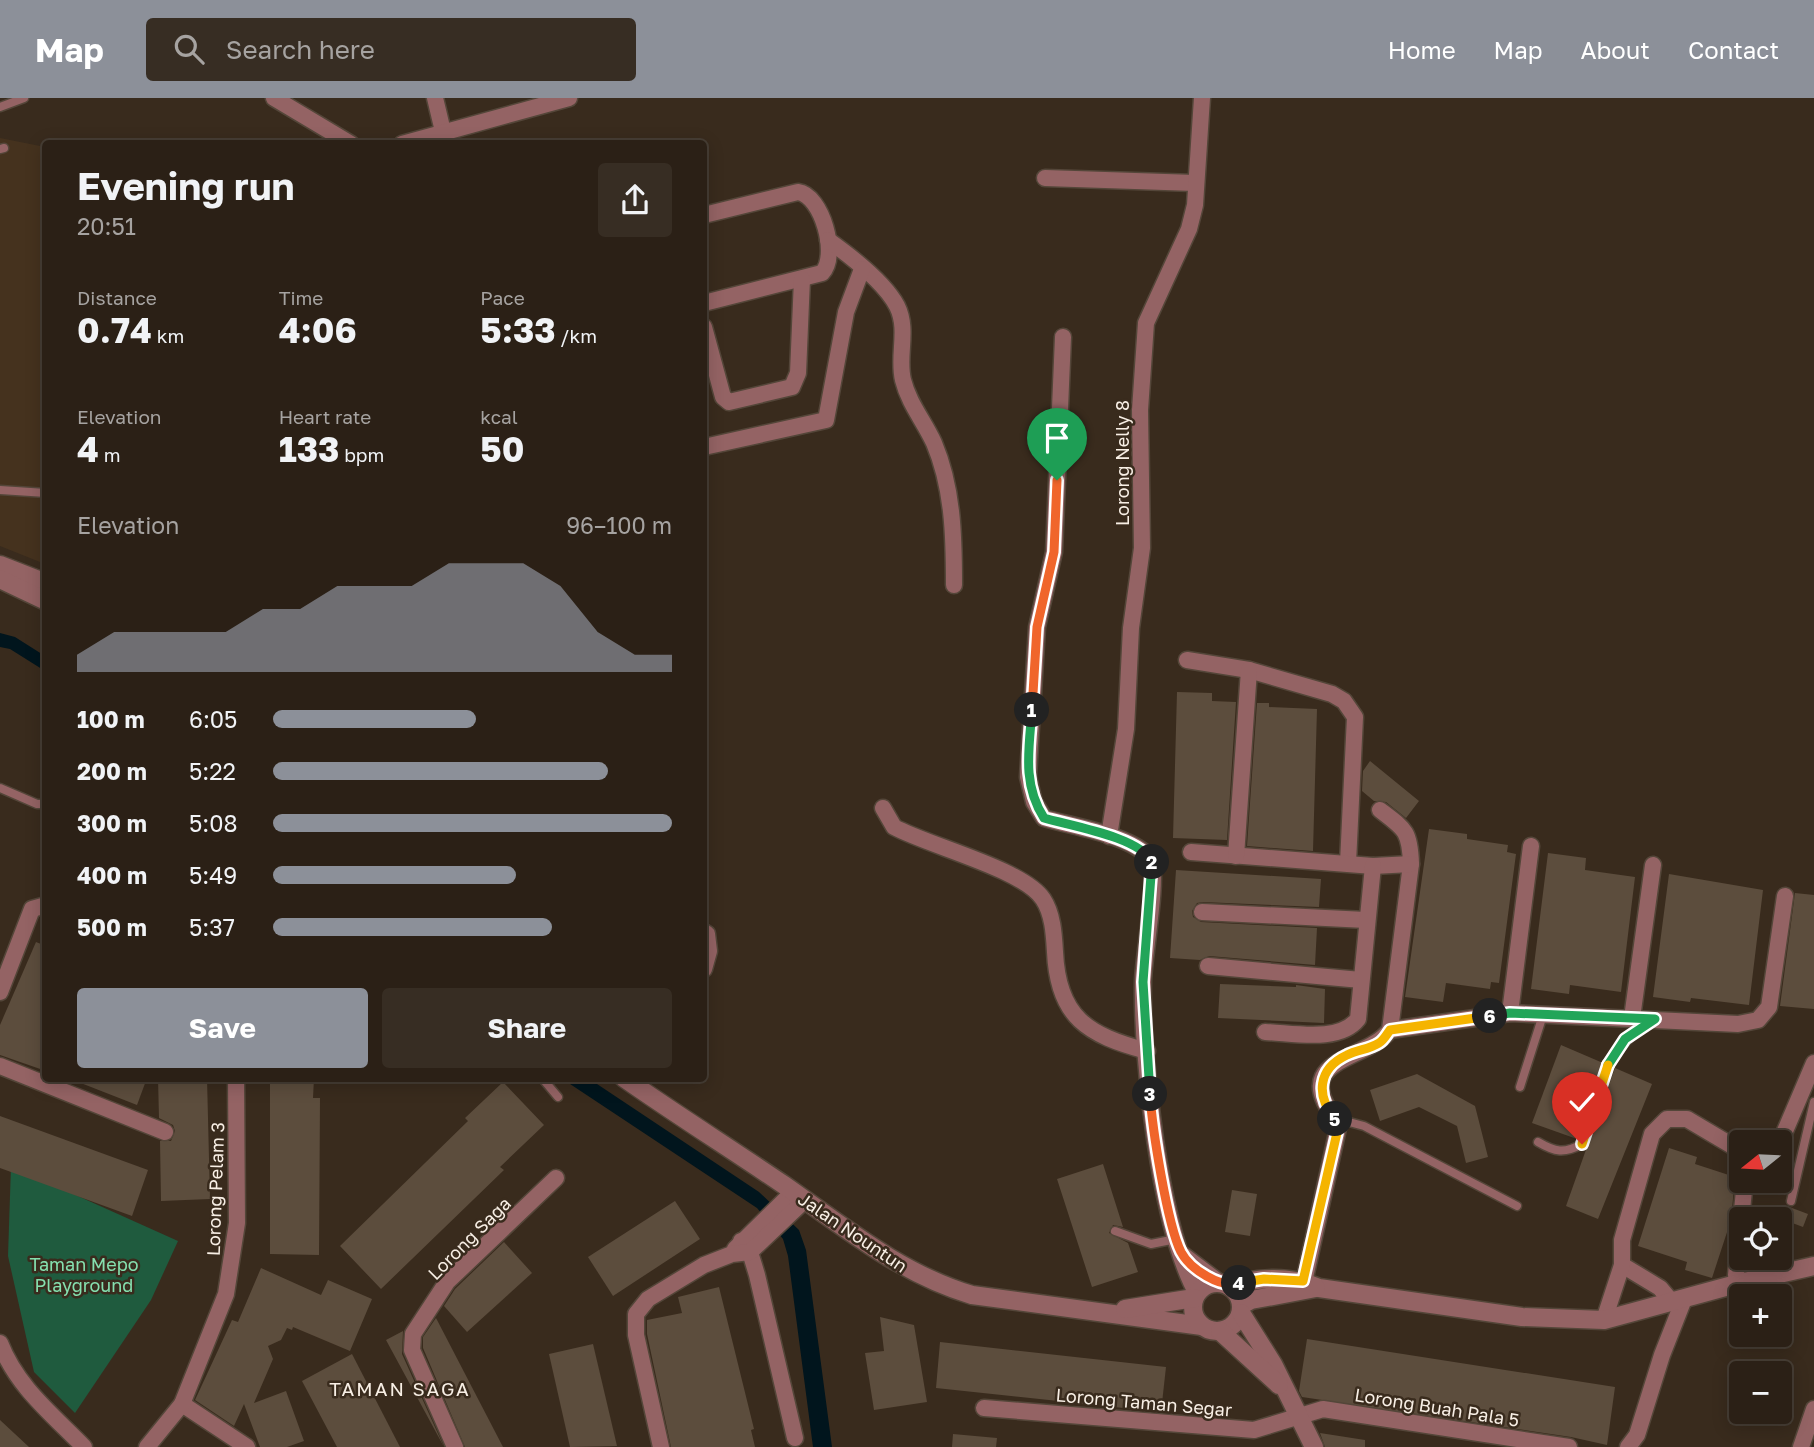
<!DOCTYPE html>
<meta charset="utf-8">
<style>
body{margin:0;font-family:"Golos Text",sans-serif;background:#372d23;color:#f1f3f6;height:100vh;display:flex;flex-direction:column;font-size:26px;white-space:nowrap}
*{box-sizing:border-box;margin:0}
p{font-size:23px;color:#a6a3a1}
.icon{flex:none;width:38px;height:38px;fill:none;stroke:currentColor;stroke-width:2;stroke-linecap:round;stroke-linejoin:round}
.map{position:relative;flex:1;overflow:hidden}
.details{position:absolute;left:42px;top:42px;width:665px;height:942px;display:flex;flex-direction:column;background:#2b2016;border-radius:7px;box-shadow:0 4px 18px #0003,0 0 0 2px #473e35}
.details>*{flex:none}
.needle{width:46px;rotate:252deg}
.controls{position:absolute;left:1729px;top:1032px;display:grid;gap:14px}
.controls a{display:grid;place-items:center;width:63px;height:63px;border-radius:7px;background:#2b2016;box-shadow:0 4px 18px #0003,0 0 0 2px #473e35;font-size:35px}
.pin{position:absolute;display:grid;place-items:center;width:60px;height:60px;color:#fff;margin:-72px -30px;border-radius:50% 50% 50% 0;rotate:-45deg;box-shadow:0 0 7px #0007}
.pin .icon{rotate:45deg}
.km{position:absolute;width:35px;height:35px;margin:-18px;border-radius:50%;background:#222;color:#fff;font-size:19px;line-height:35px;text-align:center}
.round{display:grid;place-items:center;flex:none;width:74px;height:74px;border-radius:7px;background:#372d23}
.head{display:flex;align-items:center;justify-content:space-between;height:119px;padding:0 35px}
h1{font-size:38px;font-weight:700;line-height:52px}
.stats{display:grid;grid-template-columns:repeat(3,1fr);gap:10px;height:119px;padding:7px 35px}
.stats div{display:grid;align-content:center}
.stats b{font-size:35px;font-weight:700}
.stats small{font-size:19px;font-weight:400}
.stats p{font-size:19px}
.chart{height:196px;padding:14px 35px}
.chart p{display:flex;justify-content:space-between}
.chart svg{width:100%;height:126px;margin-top:7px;fill:#8c9099;opacity:.7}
.primary-button{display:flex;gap:14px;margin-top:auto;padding:14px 35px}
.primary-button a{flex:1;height:80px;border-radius:7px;background:#8c9099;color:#fff;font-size:28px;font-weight:700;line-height:80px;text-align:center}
.primary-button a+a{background:#372d23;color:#f1f3f6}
ul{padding:0 35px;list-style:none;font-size:23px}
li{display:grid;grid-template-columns:112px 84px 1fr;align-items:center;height:52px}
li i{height:18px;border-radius:9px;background:#8c9099}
header{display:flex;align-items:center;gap:42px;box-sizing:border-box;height:98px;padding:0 35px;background:#8c9099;color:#fff}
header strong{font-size:33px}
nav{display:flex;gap:38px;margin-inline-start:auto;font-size:24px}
.search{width:490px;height:63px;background:#372d23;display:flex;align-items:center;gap:18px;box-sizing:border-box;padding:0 24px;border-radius:7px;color:#a6a3a1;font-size:26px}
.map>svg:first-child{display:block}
.built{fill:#45321e}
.green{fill:#1f5b3e}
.water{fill:#01151d}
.building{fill:#5c4d3d}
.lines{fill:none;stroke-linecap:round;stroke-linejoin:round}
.service-casing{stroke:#544639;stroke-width:11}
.minor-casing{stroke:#544639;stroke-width:19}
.tertiary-casing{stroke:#544639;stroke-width:21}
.service{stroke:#946364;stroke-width:8}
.minor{stroke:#946364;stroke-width:16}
.tertiary{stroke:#946364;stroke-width:18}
.split-1-casing{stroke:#fff;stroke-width:14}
.split-2-casing{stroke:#fff;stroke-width:14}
.split-3-casing{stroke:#fff;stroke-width:14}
.split-4-casing{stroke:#fff;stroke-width:14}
.split-5-casing{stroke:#fff;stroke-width:14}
.split-6-casing{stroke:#fff;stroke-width:14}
.split-7-casing{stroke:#fff;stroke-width:14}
.split-8-casing{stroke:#fff;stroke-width:14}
.split-1{stroke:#f0652b;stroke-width:9}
.split-2{stroke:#22a559;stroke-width:9}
.split-3{stroke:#22a559;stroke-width:9}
.split-4{stroke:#f0652b;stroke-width:9}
.split-5{stroke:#f5b400;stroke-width:9}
.split-6{stroke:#f5b400;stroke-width:9}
.split-7{stroke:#22a559;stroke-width:9}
.split-8{stroke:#f5b400;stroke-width:9}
.labels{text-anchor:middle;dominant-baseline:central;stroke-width:5;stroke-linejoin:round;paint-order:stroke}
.street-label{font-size:18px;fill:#f8efe5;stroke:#392b1d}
.park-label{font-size:18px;fill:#85e0af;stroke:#392b1d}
.neighbourhood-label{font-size:19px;letter-spacing:2px;fill:#f8efe5;stroke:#392b1d}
</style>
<header>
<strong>Map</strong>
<div class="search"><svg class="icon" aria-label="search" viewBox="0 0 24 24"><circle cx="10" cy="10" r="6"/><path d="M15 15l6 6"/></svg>Search here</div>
<nav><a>Home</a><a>Map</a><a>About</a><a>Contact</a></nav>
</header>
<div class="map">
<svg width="1814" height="1349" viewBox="0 0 1814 1349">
<rect width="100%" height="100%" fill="#392b1d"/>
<path class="built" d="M0,40L45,49V466L0,448Z"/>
<path class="green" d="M11,1068L178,1143L151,1202L75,1315L34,1274L8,1158Z"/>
<g class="water">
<path d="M0,535L15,539L45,558V573L10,551L0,549Z"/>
<path d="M561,980H588L759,1094L799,1132L806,1152L832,1349H813L788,1158L783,1141L757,1110Z"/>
</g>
<g class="building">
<path d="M1177,594L1212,595V603L1236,604L1227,742L1173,740Z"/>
<path d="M1257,605H1269V609L1317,611L1313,753L1247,748Z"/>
<path d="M1370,663L1419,703L1406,720L1386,704L1374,703L1362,693L1363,673Z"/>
<path d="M1429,731L1467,736V741L1508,747L1507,754L1516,756L1499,885L1491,884L1490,891L1446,885L1443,904L1405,899Z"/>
<path d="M1548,755L1586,760L1585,772L1635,779L1621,894L1570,887L1569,896L1531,891Z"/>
<path d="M1176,772L1321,781L1319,809L1203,804L1197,805L1192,813L1193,819L1201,824L1317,830L1315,867L1209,858L1200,862L1170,860Z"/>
<path d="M1669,776L1763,792L1749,907L1691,900L1690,904L1653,899Z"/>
<path d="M1795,795L1814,797V911L1780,908Z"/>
<path d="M36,844L46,848V973L0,957V927Z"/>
<path d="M1220,886L1296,889V887L1325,891L1324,925L1218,920Z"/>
<path d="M1561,947L1603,965L1577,1041L1532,1025Z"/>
<path d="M1615,970L1652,986L1598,1121L1566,1108Z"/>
<path d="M1417,976L1475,1008L1488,1059L1466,1065L1457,1028L1419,1009L1380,1023L1370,992Z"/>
<path d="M68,980H147L137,1007Z"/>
<path d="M158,980H207L210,1101L161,1103L160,1043H171L175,1033L173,1027L159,1020Z"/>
<path d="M270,980H314L313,1000H320L319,1157L270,1156Z"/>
<path d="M503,984L544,1027L500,1069L504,1072L381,1191L340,1148L468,1023L465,1020Z"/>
<path d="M0,1018L148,1072L132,1118L0,1070Z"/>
<path d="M1669,1050L1697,1059L1695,1066L1735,1079L1731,1122L1712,1180L1685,1172L1687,1164L1638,1148Z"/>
<path d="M1103,1066L1123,1129L1113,1127L1109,1135L1128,1145L1138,1174L1092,1189L1057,1081Z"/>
<path d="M1232,1092L1257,1096L1250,1138L1225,1134Z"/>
<path d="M675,1103L700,1141L613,1198L588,1159Z"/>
<path d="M1784,1107L1808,1116L1803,1129L1779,1120Z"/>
<path d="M504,1144L532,1175L467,1234L444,1208L455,1191Z"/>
<path d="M261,1170L321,1197L328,1182L372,1201L350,1253L293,1229L292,1232L287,1230L281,1242L268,1248L273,1261L254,1305L286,1293L304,1343L287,1349H260L244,1306L234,1328L195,1302L232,1222L238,1224Z"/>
<path d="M719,1189L754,1331L751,1332L755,1349H671L647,1236V1222L682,1215L678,1199Z"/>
<path d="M880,1219L914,1227L927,1304L874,1312L865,1255L884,1253Z"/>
<path d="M436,1220L503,1349H465L423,1250V1239Z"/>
<path d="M403,1233L402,1256L444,1349L386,1242Z"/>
<path d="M1307,1241L1615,1289L1607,1347L1571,1339L1302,1299L1299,1293Z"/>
<path d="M940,1244L1166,1269L1161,1314L936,1290Z"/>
<path d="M593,1246L617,1348L570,1349L549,1256Z"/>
<path d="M352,1256L400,1349H337L302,1283Z"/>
<path d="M0,1322L29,1349H0Z"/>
<path d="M1320,1335L1365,1342V1349H1325Z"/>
<path d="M953,1336L997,1340L996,1349H952Z"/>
</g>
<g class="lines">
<defs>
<g id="service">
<path d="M0,9L24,0"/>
<path d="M0,51L4,50"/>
<path d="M0,392L46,395"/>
<path d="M0,690L37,706H46"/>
<path d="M542,980L558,999"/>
<path d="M1520,989L1543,917"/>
<path d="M1339,1026L1349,1024L1364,1028L1517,1108"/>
<path d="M1538,1044C1555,1054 1564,1056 1582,1046C1598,995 1602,955 1650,924"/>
<path d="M1791,1103L1814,1004"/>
<path d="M1115,1133L1151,1146L1176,1141"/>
</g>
<g id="minor">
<path d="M274,0L351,46"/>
<path d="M435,0L446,46"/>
<path d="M402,46L569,0"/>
<path d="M1045,80L1195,85"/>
<path d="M704,117L798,94C822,97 839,158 822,175L704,205"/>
<path d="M828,142C849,157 885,185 897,208C909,232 897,258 903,282C909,306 924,323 934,345C953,390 954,438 954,487"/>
<path d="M704,229L723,299L729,304L792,289L798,275L802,181"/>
<path d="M1063,239L1054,454L1037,529L1028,679L1034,704L1044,720C1074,729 1132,737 1151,761C1158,785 1144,854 1143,883C1141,960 1160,1130 1197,1196"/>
<path d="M704,349L826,322L846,214L862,171"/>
<path d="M1187,562L1249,572L1332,596L1344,603L1355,619L1348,765"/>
<path d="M883,710L894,729C929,748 1023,771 1043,801C1053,816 1054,837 1055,854C1058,920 1088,937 1147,953"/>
<path d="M1380,712C1405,731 1410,733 1411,766L1390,932"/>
<path d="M1109,738L1126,631L1131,530L1142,450L1140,312L1146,225L1189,131L1195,107L1202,0"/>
<path d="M1191,754L1373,768L1411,766"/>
<path d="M1236,758L1249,572"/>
<path d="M1202,814L1366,822"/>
<path d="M704,834L707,836L709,853L704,871"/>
<path d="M1208,868L1361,882"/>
<path d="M0,894L32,811L46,807"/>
<path d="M1510,915L1531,748"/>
<path d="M1632,920L1653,767"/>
<path d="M1265,934C1294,935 1339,945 1358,921L1373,768"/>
<path d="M0,968L165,1034"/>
<path d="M1776,1045L1782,1040L1814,965"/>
<path d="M1741,1122L1745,1083"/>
<path d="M741,1143L750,1154L757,1177L795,1340"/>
<path d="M735,1151L793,1094"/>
<path d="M1182,1156L1220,1185"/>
<path d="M1622,1167L1660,1190L1671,1203"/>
<path d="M1740,1185L1736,1177L1741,1124"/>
<path d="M1302,1193L1339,1026C1285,959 1365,965 1390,932L1510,915L1738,926L1758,922L1769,909L1785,798"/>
<path d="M1604,1222L1622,1167V1142L1652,1036L1667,1021H1687L1741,1053"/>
<path d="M0,1245C17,1289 52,1316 84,1349"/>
<path d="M182,1306L247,1349"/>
<path d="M984,1310L1254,1332L1323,1311L1569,1349"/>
<path d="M147,1349L182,1306L226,1196L237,1125L236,980"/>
<path d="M455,1349L412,1252L413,1236L447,1184L556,1080"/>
<path d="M661,1349L636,1237V1216L648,1201L704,1167L732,1156L750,1154L805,1102"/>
<path d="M1628,1349L1637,1337L1662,1257L1684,1201"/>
<path d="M1801,1349L1814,1311"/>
</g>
<g id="tertiary">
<path d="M0,467L46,485"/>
<path d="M0,481L46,503"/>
<path d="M624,980C677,1017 731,1051 784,1087C844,1129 901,1176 972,1197L1202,1228"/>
<circle cx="1217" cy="1209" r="24"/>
<path d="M1229,1188C1259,1179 1291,1178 1319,1190L1522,1219L1604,1222L1740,1185L1814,1168"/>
<path d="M1242,1207L1251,1202L1316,1190"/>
<path d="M1125,1211L1194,1200"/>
<path d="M1241,1215L1273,1266L1314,1349"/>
<path d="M1220,1233L1279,1287"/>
</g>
</defs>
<use href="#service" class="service-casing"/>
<use href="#minor" class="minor-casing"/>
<use href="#tertiary" class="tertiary-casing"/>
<use href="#service" class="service"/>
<use href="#minor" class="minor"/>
<use href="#tertiary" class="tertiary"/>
</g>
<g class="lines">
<defs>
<path id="split-1" d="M1032,612L1037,529L1054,454L1057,382"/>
<path id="split-2" d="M1032,612C1029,651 1022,686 1044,720C1071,728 1140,739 1152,764"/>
<path id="split-3" d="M1150,996L1143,884L1152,764"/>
<path id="split-4" d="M1150,996C1152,1029 1167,1126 1181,1154C1190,1171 1221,1191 1239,1185"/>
<path id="split-5" d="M1239,1185L1264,1181L1303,1183L1339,1026L1335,1021"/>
<path id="split-6" d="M1335,1021C1316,998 1317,971 1347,957C1357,952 1370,951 1379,945C1384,942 1387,936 1390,932L1490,918"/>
<path id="split-7" d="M1490,918L1510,915L1655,921L1625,941L1608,967"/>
<path id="split-8" d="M1582,1046L1608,967"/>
</defs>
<use href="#split-1" class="split-1-casing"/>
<use href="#split-2" class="split-2-casing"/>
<use href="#split-3" class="split-3-casing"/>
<use href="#split-4" class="split-4-casing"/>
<use href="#split-5" class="split-5-casing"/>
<use href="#split-6" class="split-6-casing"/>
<use href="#split-7" class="split-7-casing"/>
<use href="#split-8" class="split-8-casing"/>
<use href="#split-1" class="split-1"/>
<use href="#split-2" class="split-2"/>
<use href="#split-3" class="split-3"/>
<use href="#split-4" class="split-4"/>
<use href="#split-5" class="split-5"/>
<use href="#split-6" class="split-6"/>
<use href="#split-7" class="split-7"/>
<use href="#split-8" class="split-8"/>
</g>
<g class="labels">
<g class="street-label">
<text transform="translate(1122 365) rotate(-90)">Lorong Nelly 8</text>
<text transform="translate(215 1091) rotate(-88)">Lorong Pelam 3</text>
<text transform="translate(853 1134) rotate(34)">Jalan Nountun</text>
<text transform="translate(469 1140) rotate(-45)">Lorong Saga</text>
<text transform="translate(1144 1304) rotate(5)">Lorong Taman Segar</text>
<text transform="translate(1437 1309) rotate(9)">Lorong Buah Pala 5</text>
</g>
<g class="park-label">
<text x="84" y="1166">Taman Mepo<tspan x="84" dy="21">Playground</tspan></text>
</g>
<g class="neighbourhood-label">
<text x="400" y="1290">TAMAN SAGA</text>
</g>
</g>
</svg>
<div class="controls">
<a><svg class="needle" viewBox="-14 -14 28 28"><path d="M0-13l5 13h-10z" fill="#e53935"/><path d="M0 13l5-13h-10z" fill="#a6a3a1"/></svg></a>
<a><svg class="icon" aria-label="locate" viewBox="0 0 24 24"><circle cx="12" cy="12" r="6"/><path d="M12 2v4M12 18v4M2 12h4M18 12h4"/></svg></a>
<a>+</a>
<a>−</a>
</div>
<div class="pin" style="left:1057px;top:382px;background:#1e9e55"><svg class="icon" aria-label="arrive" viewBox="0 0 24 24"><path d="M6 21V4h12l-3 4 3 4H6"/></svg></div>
<div class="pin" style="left:1582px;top:1046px;background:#d93025"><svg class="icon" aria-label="check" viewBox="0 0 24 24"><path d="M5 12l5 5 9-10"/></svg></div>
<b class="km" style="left:1032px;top:612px">1</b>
<b class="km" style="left:1152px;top:764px">2</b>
<b class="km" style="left:1150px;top:996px">3</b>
<b class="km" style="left:1239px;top:1185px">4</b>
<b class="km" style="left:1335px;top:1021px">5</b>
<b class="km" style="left:1490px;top:918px">6</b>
<section class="details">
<div class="head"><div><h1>Evening run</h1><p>20:51</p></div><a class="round"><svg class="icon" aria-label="share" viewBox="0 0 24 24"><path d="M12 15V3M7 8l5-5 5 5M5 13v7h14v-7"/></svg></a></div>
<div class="stats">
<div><p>Distance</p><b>0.74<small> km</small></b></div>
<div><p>Time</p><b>4:06</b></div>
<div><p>Pace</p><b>5:33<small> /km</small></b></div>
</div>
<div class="stats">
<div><p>Elevation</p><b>4<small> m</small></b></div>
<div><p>Heart rate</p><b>133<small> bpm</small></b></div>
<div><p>kcal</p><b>50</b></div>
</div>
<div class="chart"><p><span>Elevation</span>96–100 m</p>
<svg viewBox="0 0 160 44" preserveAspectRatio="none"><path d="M0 44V38L10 30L20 30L30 30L40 30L50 22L60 22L70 14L80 14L90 14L100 6L110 6L120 6L130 14L140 30L150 38L160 38V44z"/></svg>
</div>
<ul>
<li><b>100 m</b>6:05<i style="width:51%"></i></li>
<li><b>200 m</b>5:22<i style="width:84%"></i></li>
<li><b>300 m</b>5:08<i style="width:100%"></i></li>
<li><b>400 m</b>5:49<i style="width:61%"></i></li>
<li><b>500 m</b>5:37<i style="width:70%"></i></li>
</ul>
<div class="primary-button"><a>Save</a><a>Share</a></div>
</section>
</div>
